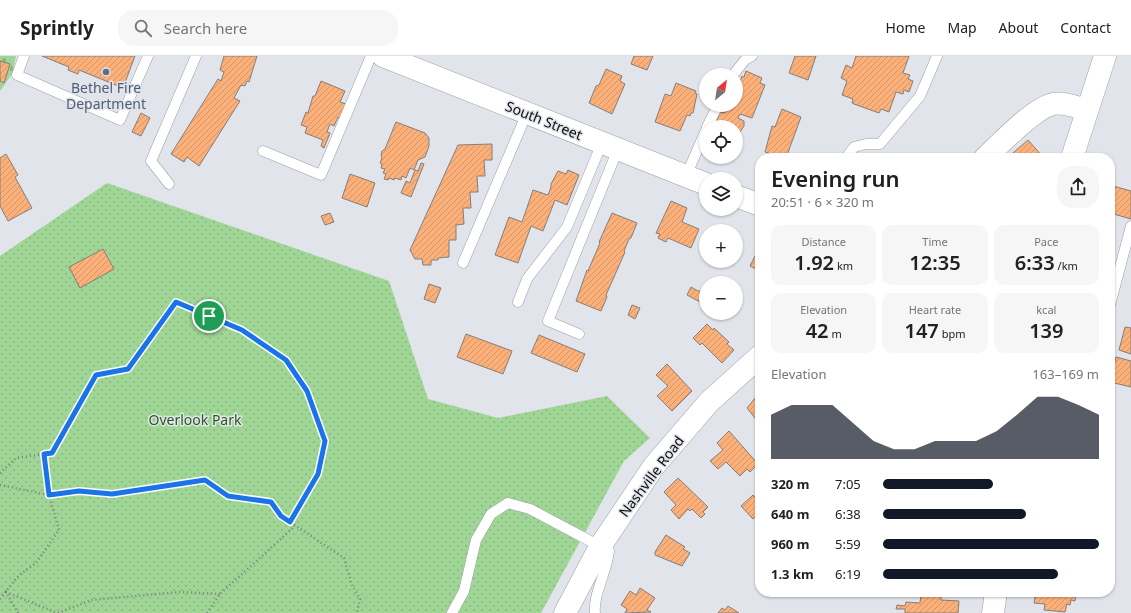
<!DOCTYPE html>
<meta charset="utf-8">
<style>
body{margin:0;font-family:"Noto Sans",sans-serif;background:#f6f6f6;color:#202124;height:100vh;display:flex;flex-direction:column;font-size:15px;white-space:nowrap}
*{box-sizing:border-box;margin:0}
p{font-size:13px;color:#757577}
.icon{flex:none;width:22px;height:22px;fill:none;stroke:currentColor;stroke-width:2;stroke-linecap:round;stroke-linejoin:round}
.map{position:relative;flex:1;overflow:hidden}
.sheet{position:absolute;left:755px;top:97px;width:360px;height:444px;display:flex;flex-direction:column;background:#fff;border-radius:16px;box-shadow:0 1px 3px #0004}
.sheet>*{flex:none}
.needle{width:26px;rotate:30deg}
.fabs{position:absolute;left:699px;top:12px;display:grid;gap:8px}
.fabs a{display:grid;place-items:center;width:44px;height:44px;border-radius:50%;background:#fff;box-shadow:0 1px 3px #0004;font-size:20px}
.pin{position:absolute;display:grid;place-items:center;width:34px;height:34px;color:#fff;margin:-17px;border:2px solid #fff;border-radius:50%;box-shadow:0 1px 4px #0007}
.round{display:grid;place-items:center;flex:none;width:42px;height:42px;border-radius:16px;background:#f6f6f6}
.headline{display:flex;align-items:center;justify-content:space-between;height:68px;padding:0 16px}
h1{font-size:22px;font-weight:600;line-height:30px}
.figures{display:grid;grid-template-columns:repeat(3,1fr);gap:6px;height:68px;padding:4px 16px}
.figures div{display:grid;align-content:center;border-radius:10px;background:#f6f6f6;text-align:center}
.figures b{font-size:20px;font-weight:600}
.figures small{font-size:11px;font-weight:400}
.figures p{font-size:11px}
.chart{height:112px;padding:8px 16px}
.chart p{display:flex;justify-content:space-between}
.chart svg{width:100%;height:72px;margin-top:4px;fill:#111827;opacity:.7}
ul{padding:0 16px;list-style:none;font-size:13px}
li{display:grid;grid-template-columns:64px 48px 1fr;align-items:center;height:30px}
li i{height:10px;border-radius:5px;background:#111827}
header{display:flex;align-items:center;gap:24px;box-sizing:border-box;height:56px;padding:0 20px;background:#fff;border-bottom:1px solid #e0e0e0}
header strong{font-size:19px}
nav{display:flex;gap:22px;margin-inline-start:auto;font-size:14px}
.search{width:280px;height:36px;background:#f6f6f6;display:flex;align-items:center;gap:10px;box-sizing:border-box;padding:0 14px;border-radius:16px;color:#757577;font-size:15px}
.map>svg:first-child{display:block}
.cemetery{fill:url(#cemetery-stones)}
.park{fill:url(#park-dots)}
.building{fill:url(#building-hatch);stroke:#847e7a}
.lines{fill:none;stroke-linecap:round;stroke-linejoin:round}
.service-casing{stroke:#9d9fa5;stroke-width:11}
.tertiary-casing{stroke:#9d9fa5;stroke-width:23}
.path{stroke:#7b7d81;stroke-width:2.5;stroke-dasharray:1 3;stroke-linecap:butt}
.service{stroke:#fff;stroke-width:10}
.tertiary{stroke:#fff;stroke-width:22}
.route-casing{stroke:#fff;stroke-width:8}
.route{stroke:#1a73e8;stroke-width:5}
.service-dot{fill:#5c6f8a;stroke:#e1e4ea;stroke-width:1.5}
.labels{text-anchor:middle;dominant-baseline:central;stroke-width:3;stroke-linejoin:round;paint-order:stroke}
.service-label{font-size:14px;fill:#4e5e75;stroke:#e1e4ea}
.street-label{font-size:14px;fill:#0d0d10;stroke:#e1e4ea}
.park-label{font-size:14px;fill:#245c18;stroke:#e1e4ea}
</style>
<header>
<strong>Sprintly</strong>
<div class="search"><svg class="icon" aria-label="search" viewBox="0 0 24 24"><circle cx="10" cy="10" r="6"/><path d="M15 15l6 6"/></svg>Search here</div>
<nav><a>Home</a><a>Map</a><a>About</a><a>Contact</a></nav>
</header>
<div class="map">
<svg width="1131" height="557" viewBox="0 0 1131 557">
<defs>
<pattern id="cemetery-stones" width="16" height="16" patternUnits="userSpaceOnUse"><rect width="16" height="16" fill="#9fd695"/><path d="M2 7V4a2 2 0 0 1 4 0v3zM10 15v-3a2 2 0 0 1 4 0v3z" fill="#88b67f"/></pattern>
<pattern id="park-dots" width="8" height="8" patternUnits="userSpaceOnUse"><rect width="8" height="8" fill="#9fd695"/><path d="M2 2h.1M6 6h.1" fill="none" stroke="#88b67f" stroke-width="1.8" stroke-linecap="round"/></pattern>
<pattern id="building-hatch" width="6" height="6" patternUnits="userSpaceOnUse"><rect width="6" height="6" fill="#fcb079"/><path d="M-1 1l2-2M0 6l6-6M5 7l2-2" fill="none" stroke="#d79668"/></pattern>
</defs>
<rect width="100%" height="100%" fill="#e1e4ea"/>
<path class="cemetery" d="M0,0H16L12,18L0,35Z"/>
<path class="park" d="M107,127L389,225L428,343L498,362L607,340L650,382L624,405L541,557H0V200Z"/>
<g class="building">
<path d="M42,0H135L123,32L79,14L78,18L68,14L69,11Z"/>
<path d="M224,0H257L249,26L247,25L245,30L241,29L234,42L240,45L199,110L187,101L184,106L171,98L218,23L221,25L224,16L220,14Z"/>
<path d="M634,0H653L647,14L631,8Z"/>
<path d="M795,0H816L808,24L789,17Z"/>
<path d="M856,0H909L903,17L910,19L908,23L913,25L909,36L904,34L903,38L896,36L889,56L881,53L879,57L854,48L852,47L853,43L842,39L847,25L841,22L846,9L852,12Z"/>
<path d="M0,5L10,8L4,27L0,25Z"/>
<path d="M606,13L622,20L620,25L625,28L612,58L589,47L596,30L599,29Z"/>
<path d="M746,15L762,22L760,27L765,29L752,62L740,58L738,62L744,65V70L738,79L736,78V71H717L715,69L720,56L725,57L731,49H736V36L742,20L744,21Z"/>
<path d="M321,25L345,35L340,46L349,49L343,64L338,61L334,70L330,68L327,76L330,77L324,92L321,90L323,84L305,77L307,71L301,69L306,56L308,57L313,40H315Z"/>
<path d="M676,27L696,35L695,37L697,38L693,57H691L690,60L687,59L680,75L655,66L665,38L671,40Z"/>
<path d="M782,53L801,61L786,102H780L765,96L772,70L775,71Z"/>
<path d="M141,57L150,62L141,80L132,76Z"/>
<path d="M396,66L425,77L429,82V90L425,101L418,104L414,114L410,112L406,122L402,120L401,124L395,122L394,124L389,122L388,124L384,123L386,118L383,117L385,113L381,112L382,108L380,107L382,102L381,99L382,95L385,93Z"/>
<path d="M1028,84L1043,101L1042,102H1007Z"/>
<path d="M492,88V104H484L485,120H477L478,136H470L471,152H463L464,168L456,169V184H449V201L438,202V204H431V209H423L422,203H415L410,194L458,89Z"/>
<path d="M6,98L18,119L15,121L32,152L8,165L0,150V102Z"/>
<path d="M421,107L424,108L411,141L401,137L406,125L410,127L415,114L418,115Z"/>
<path d="M568,114L579,119L567,149L555,144L543,175L531,170L518,207L495,199L509,161L522,166L533,134L548,139L551,131V128L558,115L566,118Z"/>
<path d="M350,118L375,127L367,151L342,142Z"/>
<path d="M1113,130L1131,135V163L1110,157V139Z"/>
<path d="M671,145L687,152L682,166L699,173L691,192L668,182L666,186L658,182L660,178L656,177Z"/>
<path d="M330,157L334,166L325,169L321,160Z"/>
<path d="M612,157L637,167L631,182L629,183L624,195L625,196L606,239L607,241L601,255L576,245L587,214L588,215L600,187L599,186Z"/>
<path d="M760,190V215L750,210Z"/>
<path d="M103,193L114,213L80,232L69,211Z"/>
<path d="M429,228L441,232L435,247L424,243Z"/>
<path d="M691,231L698,235H701L703,232L706,234L704,248L687,239Z"/>
<path d="M632,249L640,252L635,263L628,259Z"/>
<path d="M707,268L713,274L714,272L729,286L727,288L734,294L722,307L702,287L700,289L693,282Z"/>
<path d="M1125,271L1131,272V298L1119,294Z"/>
<path d="M466,278L512,295L503,318L457,301Z"/>
<path d="M539,279L585,298L577,316L531,297Z"/>
<path d="M1116,301L1131,305V331L1110,326Z"/>
<path d="M667,308L692,335L672,355L657,340L668,330L656,319Z"/>
<path d="M756,341L758,343L760,341L759,367L747,352Z"/>
<path d="M729,375L758,408L750,416L747,413L740,420L726,406L718,413L710,405L723,394L717,387Z"/>
<path d="M678,422L708,451L703,456L705,458L701,462L692,453L690,455L688,453L679,463L671,454L676,449L664,436Z"/>
<path d="M753,439L760,447V456L753,463L741,450Z"/>
<path d="M666,479L685,491L683,493L690,497L682,510L655,499V496Z"/>
<path d="M640,532L655,542L647,554L651,556L625,557L627,553L621,549L630,535L636,539Z"/>
<path d="M1036,536H1076L1075,545L1071,544L1070,549L1067,548L1065,556L1044,554L1045,548L1034,547Z"/>
<path d="M921,537L941,539V544L959,545L958,557H905V553H896L897,549L905,550L906,546L920,547Z"/>
<path d="M728,550L739,557H718L722,552L725,554Z"/>
</g>
<g class="lines">
<defs>
<g id="service">
<path d="M24,0L17,19L120,64L148,0"/>
<path d="M733,19L745,4L752,0"/>
<path d="M707,71L718,49"/>
<path d="M263,95L321,119L371,0"/>
<path d="M846,102L854,91L866,88H880L920,40L937,0"/>
<path d="M686,120L706,74"/>
<path d="M169,128L151,105L196,0"/>
<path d="M463,207L527,57"/>
<path d="M518,246L527,223L567,171L602,87"/>
<path d="M1110,249L1131,170"/>
<path d="M579,278L548,265L618,93"/>
<path d="M452,557L464,535L476,484L491,458L508,447L530,453L609,495C607,516 593,538 595,557"/>
</g>
<g id="tertiary">
<path d="M383,0L706,128"/>
<path d="M985,102C1000,88 1034,52 1053,48C1064,46 1076,51 1086,54"/>
<path d="M1072,102L1105,0"/>
<path d="M736,140L760,149"/>
<path d="M565,557L601,489L654,410L709,346L760,300"/>
<path d="M993,557L996,536"/>
</g>
</defs>
<use href="#service" class="service-casing"/>
<use href="#tertiary" class="tertiary-casing"/>
<g class="path">
<path d="M0,417L16,402L52,397L96,319L128,313L176,246L242,274L285,304L307,335L325,385L317,418L290,466L344,502L352,529L360,543L357,557"/>
<path d="M0,429L49,439L79,435L112,438L205,424L228,441L271,446L281,460L290,466"/>
<path d="M0,543L19,519L36,507L59,474L49,439L45,398"/>
<path d="M18,557L6,536L57,557"/>
<path d="M58,557L91,544L180,536L220,538"/>
<path d="M207,557L220,538L295,470"/>
</g>
<use href="#service" class="service"/>
<use href="#tertiary" class="tertiary"/>
</g>
<g class="lines">
<defs>
<path id="route" d="M176,246L242,274L286,304L307,335L325,385L318,418L290,466L281,460L271,446L228,440L205,424L112,438L79,435L49,439L44,398L52,397L96,319L128,313Z"/>
</defs>
<use href="#route" class="route-casing"/>
<use href="#route" class="route"/>
</g>
<circle class="service-dot" cx="106" cy="16" r="4"/>
<g class="labels">
<g class="service-label">
<text x="106" y="31">Bethel Fire<tspan x="106" dy="16">Department</tspan></text>
</g>
<g class="street-label">
<text transform="translate(544 64) rotate(22)">South Street</text>
<text transform="translate(651 420) rotate(-53)">Nashville Road</text>
</g>
<g class="park-label">
<text x="195" y="363">Overlook Park</text>
</g>
</g>
</svg>
<div class="fabs">
<a><svg class="needle" viewBox="-14 -14 28 28"><path d="M0-13l5 13h-10z" fill="#e53935"/><path d="M0 13l5-13h-10z" fill="#757577"/></svg></a>
<a><svg class="icon" aria-label="locate" viewBox="0 0 24 24"><circle cx="12" cy="12" r="6"/><path d="M12 2v4M12 18v4M2 12h4M18 12h4"/></svg></a>
<a><svg class="icon" aria-label="layers" viewBox="0 0 24 24"><path d="M12 4l9 5-9 5-9-5zM3 14l9 5 9-5"/></svg></a>
<a>+</a>
<a>−</a>
</div>
<div class="pin" style="left:209px;top:260px;background:#1e9e55"><svg class="icon" aria-label="arrive" viewBox="0 0 24 24"><path d="M6 21V4h12l-3 4 3 4H6"/></svg></div>
<section class="sheet">
<div class="headline"><div><h1>Evening run</h1><p>20:51 · 6 × 320 m</p></div><a class="round"><svg class="icon" aria-label="share" viewBox="0 0 24 24"><path d="M12 15V3M7 8l5-5 5 5M5 13v7h14v-7"/></svg></a></div>
<div class="figures">
<div><p>Distance</p><b>1.92<small> km</small></b></div>
<div><p>Time</p><b>12:35</b></div>
<div><p>Pace</p><b>6:33<small> /km</small></b></div>
</div>
<div class="figures">
<div><p>Elevation</p><b>42<small> m</small></b></div>
<div><p>Heart rate</p><b>147<small> bpm</small></b></div>
<div><p>kcal</p><b>139</b></div>
</div>
<div class="chart"><p><span>Elevation</span>163–169 m</p>
<svg viewBox="0 0 160 44" preserveAspectRatio="none"><path d="M0 44V17L10 11L20 11L30 11L40 22L50 33L60 38L70 38L80 33L90 33L100 33L110 27L120 17L130 6L140 6L150 11L160 17V44z"/></svg>
</div>
<ul>
<li><b>320 m</b>7:05<i style="width:51%"></i></li>
<li><b>640 m</b>6:38<i style="width:66%"></i></li>
<li><b>960 m</b>5:59<i style="width:100%"></i></li>
<li><b>1.3 km</b>6:19<i style="width:81%"></i></li>
</ul>
</section>
</div>
